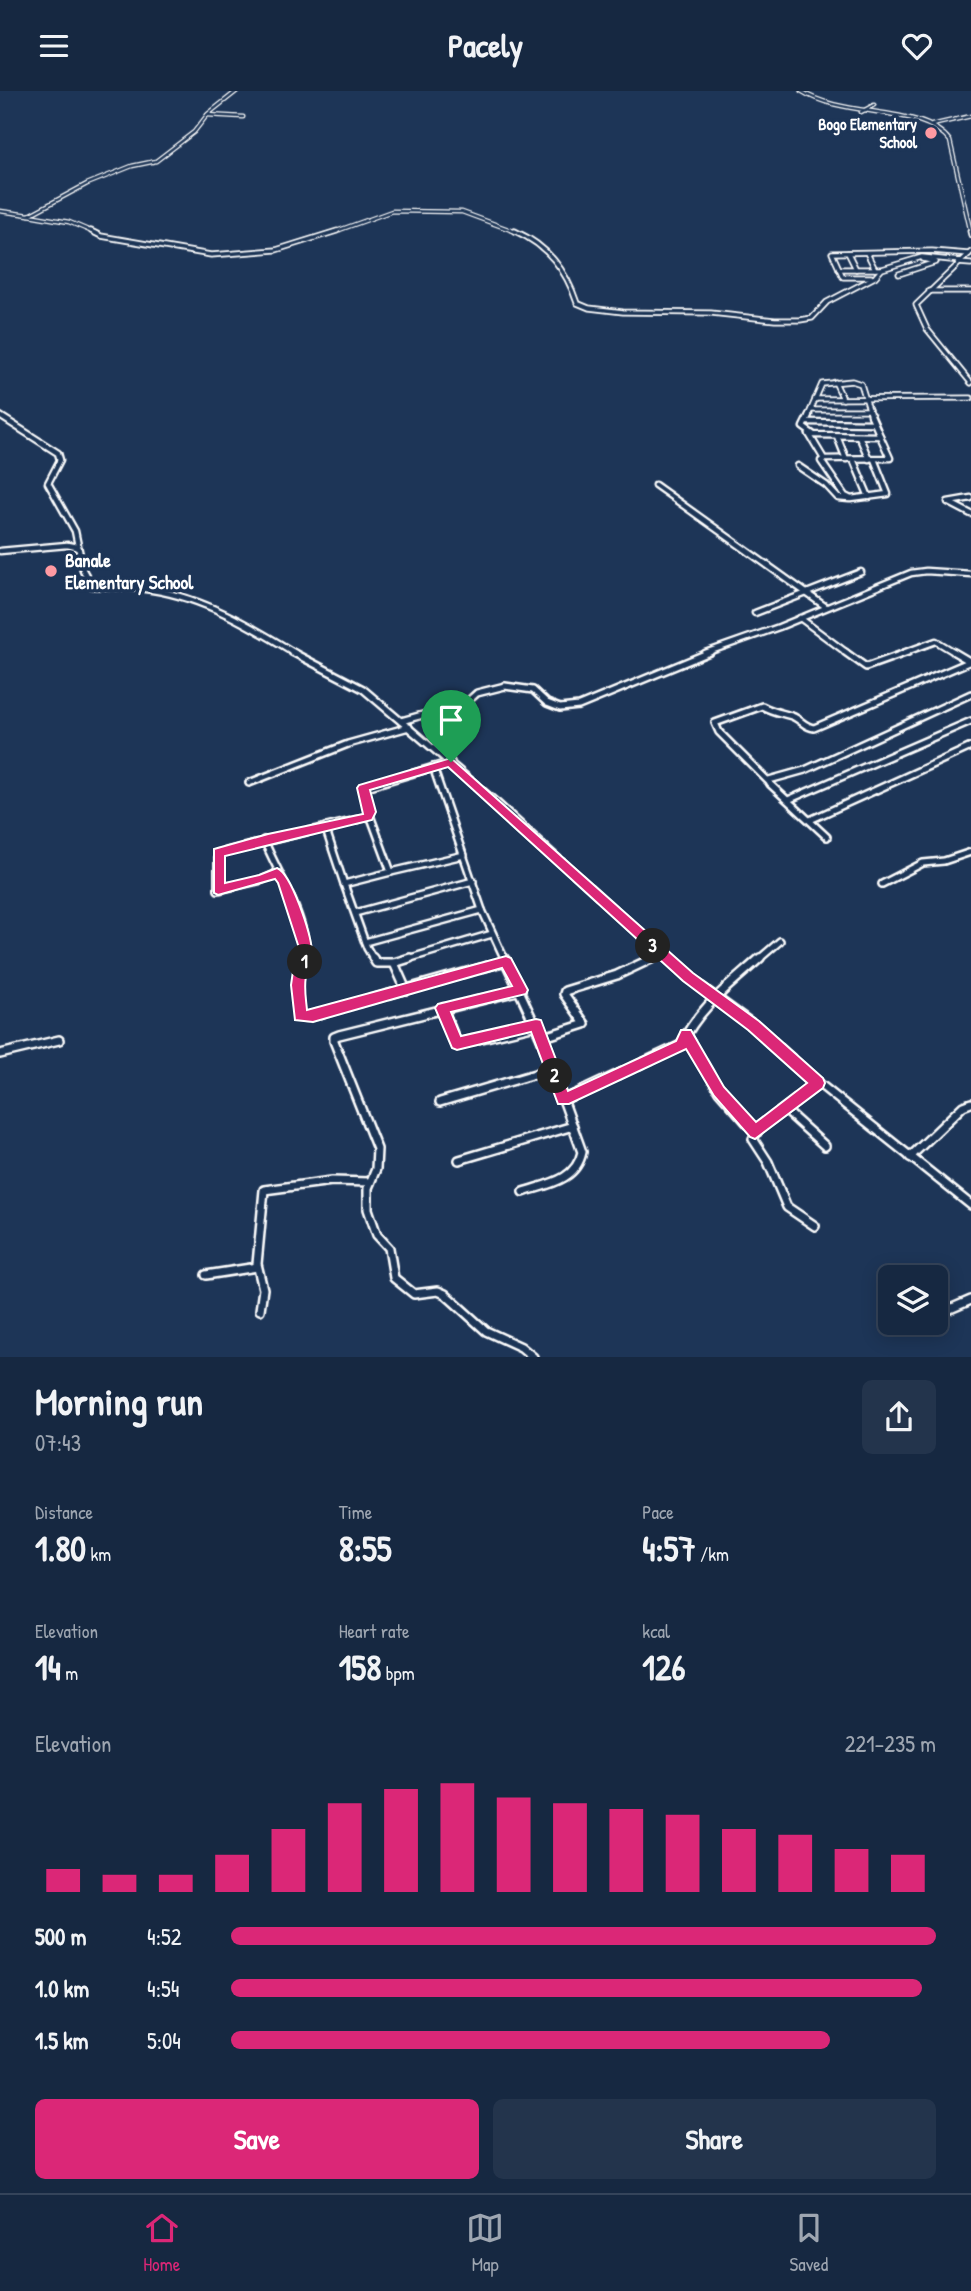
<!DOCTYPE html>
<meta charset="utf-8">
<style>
body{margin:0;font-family:"Patrick Hand",sans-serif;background:#23344c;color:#f1f3f6;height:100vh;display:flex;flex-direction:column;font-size:26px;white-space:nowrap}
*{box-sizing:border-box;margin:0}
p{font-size:23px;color:#9ea6b1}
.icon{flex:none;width:38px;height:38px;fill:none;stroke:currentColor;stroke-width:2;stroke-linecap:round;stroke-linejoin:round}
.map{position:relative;height:1266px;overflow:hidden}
.drawer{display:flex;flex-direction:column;background:#162841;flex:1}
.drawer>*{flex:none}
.fabs{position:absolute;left:878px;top:1174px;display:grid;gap:14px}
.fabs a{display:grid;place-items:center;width:70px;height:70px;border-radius:10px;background:#162841;box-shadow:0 4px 18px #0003,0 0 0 2px #35445a;font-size:35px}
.pin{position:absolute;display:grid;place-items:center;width:60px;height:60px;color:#fff;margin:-72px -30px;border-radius:50% 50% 50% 0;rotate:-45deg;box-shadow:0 0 7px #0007}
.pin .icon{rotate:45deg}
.km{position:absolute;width:35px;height:35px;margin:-18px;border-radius:50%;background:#222;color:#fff;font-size:19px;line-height:35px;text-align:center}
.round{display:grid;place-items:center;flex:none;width:74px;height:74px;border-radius:10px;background:#23344c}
.summary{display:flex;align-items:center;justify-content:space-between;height:119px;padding:0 35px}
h1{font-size:38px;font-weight:800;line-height:52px}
.figures{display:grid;grid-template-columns:repeat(3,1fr);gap:10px;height:119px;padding:7px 35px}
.figures div{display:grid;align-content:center}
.figures b{font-size:35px;font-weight:800}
.figures small{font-size:19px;font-weight:400}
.figures p{font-size:19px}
.chart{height:196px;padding:14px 35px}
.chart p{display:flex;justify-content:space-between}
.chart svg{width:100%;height:126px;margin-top:7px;stroke:#db2777;stroke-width:6}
.action{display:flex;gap:14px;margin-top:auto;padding:14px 35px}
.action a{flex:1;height:80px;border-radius:10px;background:#db2777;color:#fff;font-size:28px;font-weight:800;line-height:80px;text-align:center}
.action a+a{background:#23344c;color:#f1f3f6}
ul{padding:0 35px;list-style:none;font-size:23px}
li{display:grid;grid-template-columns:112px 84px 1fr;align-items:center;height:52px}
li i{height:18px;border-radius:9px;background:#db2777}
header{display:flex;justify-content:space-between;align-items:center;height:91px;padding:0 35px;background:#162841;font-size:32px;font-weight:800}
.menu{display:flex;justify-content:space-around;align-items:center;height:98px;border-top:2px solid #35445a;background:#162841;font-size:19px;color:#9ea6b1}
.menu a{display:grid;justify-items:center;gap:4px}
.menu .current{color:#db2777}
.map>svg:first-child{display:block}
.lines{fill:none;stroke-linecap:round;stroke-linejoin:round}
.minor-far4-casing{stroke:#fff;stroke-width:5}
.minor-far3-casing{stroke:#fff;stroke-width:7}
.minor-far2-casing{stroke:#fff;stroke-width:9}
.minor-far1-casing{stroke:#fff;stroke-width:10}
.minor-casing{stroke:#fff;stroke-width:12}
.tertiary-far1-casing{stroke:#fff;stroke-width:5}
.tertiary-casing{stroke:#fff;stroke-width:7}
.minor-far4{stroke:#1d3557;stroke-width:2.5}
.minor-far3{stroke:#1d3557;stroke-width:3.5}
.minor-far2{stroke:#1d3557;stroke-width:4.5}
.minor-far1{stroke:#1d3557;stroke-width:5}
.minor{stroke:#1d3557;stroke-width:7}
.tertiary-far1{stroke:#1d3557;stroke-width:2.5}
.tertiary{stroke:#1d3557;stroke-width:3.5}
.route{fill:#db2777;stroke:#fff;stroke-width:2;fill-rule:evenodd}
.poi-dot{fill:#ff9aa2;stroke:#1d3557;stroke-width:2.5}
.labels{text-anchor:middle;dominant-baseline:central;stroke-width:7;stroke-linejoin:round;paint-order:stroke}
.far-poi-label{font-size:16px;font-weight:bold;fill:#fff;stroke:#1d3557;text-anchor:end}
.poi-label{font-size:19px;font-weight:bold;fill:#fff;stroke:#1d3557;text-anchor:start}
</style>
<header><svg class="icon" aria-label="menu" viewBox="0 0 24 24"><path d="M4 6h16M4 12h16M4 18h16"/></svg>Pacely<svg class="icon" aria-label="heart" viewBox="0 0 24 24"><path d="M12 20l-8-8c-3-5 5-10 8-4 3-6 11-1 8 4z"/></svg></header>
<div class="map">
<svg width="971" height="1266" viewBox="0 0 971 1266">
<rect width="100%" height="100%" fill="#1d3557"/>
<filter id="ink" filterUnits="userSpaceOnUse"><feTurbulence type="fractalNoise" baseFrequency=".0143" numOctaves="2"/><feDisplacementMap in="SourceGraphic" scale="14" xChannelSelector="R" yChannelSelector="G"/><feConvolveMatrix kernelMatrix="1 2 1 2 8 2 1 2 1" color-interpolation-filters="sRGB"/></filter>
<g filter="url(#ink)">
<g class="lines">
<defs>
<g id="minor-far4">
<path d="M861,21L874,14"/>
<path d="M207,24L243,26"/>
<path d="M932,34L971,25"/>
<path d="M0,120L29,124L87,93L132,75L156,70L194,41L208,23L237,0"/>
<path d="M29,124L69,131L95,142"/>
<path d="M331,142L392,120L462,121L519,142"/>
</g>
<g id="minor-far3">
<path d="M91,140L101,145L211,164L276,159L337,140"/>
<path d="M515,140C548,155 566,179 577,212L589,217L623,221L711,222L775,229H800L812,227L827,211L875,186L882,178L922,166L960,170"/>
<path d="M848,162L856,178"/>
<path d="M867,162L875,178"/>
<path d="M958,172L971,173"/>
<path d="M839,178H881"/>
<path d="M899,183L936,171L923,168"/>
<path d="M871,186H843L832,162L932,160L969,163"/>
<path d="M929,200H971"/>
<path d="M835,291L843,308"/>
<path d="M815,308L971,307"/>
<path d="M811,319H869"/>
<path d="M808,325L822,293L852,290L861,293L871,325"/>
</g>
<g id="minor-far2">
<path d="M809,324L803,336L814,344L880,345"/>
<path d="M871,324L880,345"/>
<path d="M0,325L58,362L60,369L48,392L75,440L83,479L92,495C112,496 132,496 152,499C204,507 251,535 295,562"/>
<path d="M807,331L874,332"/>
<path d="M809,343L824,368L890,367L880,345"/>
<path d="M837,345L846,368"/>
<path d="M859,345L869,368"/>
<path d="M824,368L821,370L845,405L851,408L888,403L874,368"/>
<path d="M853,368L869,406"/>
<path d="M798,375L826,394L838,407L849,408"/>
<path d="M655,394L826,516"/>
<path d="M971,407L948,411L971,423"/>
<path d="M0,460L67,454L77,456"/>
<path d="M755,522L861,481"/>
<path d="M800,527L847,562"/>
<path d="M705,562L779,536L911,482L926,480L971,483"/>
<path d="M903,562L936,550L956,562"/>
</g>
<g id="minor-far1">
<path d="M292,561L363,598L497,712L669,869"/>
<path d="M845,561L866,576L908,561"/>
<path d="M954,561L971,571"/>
<path d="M401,630L466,612L477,602L505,595L533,599L547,612L560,617L579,615L710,561"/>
<path d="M433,676L482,819L505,869"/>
<path d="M769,691L719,641L715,632L762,615C775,622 784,622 794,626C802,630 805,636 814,637L971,570"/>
<path d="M249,692L348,653L409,636"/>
<path d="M788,709L971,630"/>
<path d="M370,724L391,781L464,764"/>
<path d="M810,729L971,656"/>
<path d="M325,736L344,793"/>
<path d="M827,746L770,693L769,689L805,679L971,603"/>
<path d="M264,749C277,781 312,835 304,869"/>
<path d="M277,782L262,789L218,799V762L368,726L370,721L363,697L451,671"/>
<path d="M882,793L923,772L944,770L971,761"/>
<path d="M355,822L473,790"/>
<path d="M365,851L482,819"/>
<path d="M374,869L367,857L344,793L391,781"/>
<path d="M404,869L492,843"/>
<path d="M650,869L663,863"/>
<path d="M758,869L780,850"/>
</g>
<g id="minor">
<path d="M304,867C298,886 293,905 300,925L308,926L506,870"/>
<path d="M373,867L376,872H394L410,867"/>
<path d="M504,867L541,947L582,1061C576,1090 547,1093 523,1101"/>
<path d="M668,867L688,886L754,934L822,995L971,1114"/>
<path d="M394,872L406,899"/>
<path d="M521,899L339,944L334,946V950L377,1058L376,1078L368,1097V1118L377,1144L389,1157L394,1187L414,1203L438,1200L445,1203L486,1240L521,1256L533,1266"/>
<path d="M443,917L457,953L536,934"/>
<path d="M686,943L719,1000L755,1041"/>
<path d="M541,947L585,933L564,903L565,900L617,884L653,867"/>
<path d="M0,963L59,949"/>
<path d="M563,1009L681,954C698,917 730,894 760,867"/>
<path d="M440,1011L552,978"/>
<path d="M784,1018L825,1055"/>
<path d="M910,1066L963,1015L971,1012"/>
<path d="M459,1069L573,1035"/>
<path d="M815,1135L787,1116L768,1071L753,1048L760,1036L818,992"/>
<path d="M206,1184L257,1176"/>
<path d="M260,1219L263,1198L257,1173L264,1099L332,1090L370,1091"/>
<path d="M936,1224L971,1209"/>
</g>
<path id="tertiary-far1" d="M801,0C844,28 922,13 950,50L971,142"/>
<g id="tertiary">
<path d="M970,140L971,144"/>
<path d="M971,161L916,214L927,238L971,292"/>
</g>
</defs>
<use href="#minor-far4" class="minor-far4-casing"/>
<use href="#minor-far3" class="minor-far3-casing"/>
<use href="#minor-far2" class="minor-far2-casing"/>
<use href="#minor-far1" class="minor-far1-casing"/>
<use href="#minor" class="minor-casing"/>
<use href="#tertiary-far1" class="tertiary-far1-casing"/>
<use href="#tertiary" class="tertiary-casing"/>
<use href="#minor-far4" class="minor-far4"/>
<use href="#minor-far3" class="minor-far3"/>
<use href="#minor-far2" class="minor-far2"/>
<use href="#minor-far1" class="minor-far1"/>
<use href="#minor" class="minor"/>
<use href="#tertiary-far1" class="tertiary-far1"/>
<use href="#tertiary" class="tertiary"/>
</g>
</g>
<path class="route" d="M451,667L693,882L759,930L823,987L825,992L823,997L755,1048L750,1046L714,1005L686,958L569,1013H558L531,941L457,959L452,957L435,917L438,913L512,895L502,877L313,931L295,929L291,894L293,880L298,870L299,857L278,792L275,788L218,804L214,802V758L268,743L363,723L357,697L359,694ZM448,676L683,890L748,939L807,992L756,1031L724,996L691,939H681L676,950L568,1000L541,929L536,928L461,945L451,921L526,903L528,899L511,867L506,865L307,919C306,907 303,893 307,881C309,873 313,870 312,860C311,844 292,783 277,777L259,784L225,792V765L372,729L376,721L370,699Z"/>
<g class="poi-dot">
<circle cx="931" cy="42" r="7"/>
<circle cx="51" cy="480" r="7"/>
</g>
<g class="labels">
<g class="far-poi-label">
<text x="917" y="33">Bogo Elementary<tspan x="917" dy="18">School</tspan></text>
</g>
<g class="poi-label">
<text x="65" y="469">Banale<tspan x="65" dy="22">Elementary School</tspan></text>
</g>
</g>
</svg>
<div class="fabs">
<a><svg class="icon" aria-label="layers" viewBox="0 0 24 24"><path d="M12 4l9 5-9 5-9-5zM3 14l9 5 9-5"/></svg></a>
</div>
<div class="pin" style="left:451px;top:671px;background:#1e9e55"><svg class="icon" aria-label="arrive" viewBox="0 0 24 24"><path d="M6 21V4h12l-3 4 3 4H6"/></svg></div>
<b class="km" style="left:305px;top:871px">1</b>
<b class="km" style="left:555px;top:985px">2</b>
<b class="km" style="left:653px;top:855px">3</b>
</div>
<section class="drawer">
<div class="summary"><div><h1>Morning run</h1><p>07:43</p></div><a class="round"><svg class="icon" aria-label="share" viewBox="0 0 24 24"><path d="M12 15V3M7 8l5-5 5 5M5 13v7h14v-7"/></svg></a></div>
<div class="figures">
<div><p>Distance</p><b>1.80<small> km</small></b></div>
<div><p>Time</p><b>8:55</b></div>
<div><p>Pace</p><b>4:57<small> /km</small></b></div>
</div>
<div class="figures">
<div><p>Elevation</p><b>14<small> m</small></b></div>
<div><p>Heart rate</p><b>158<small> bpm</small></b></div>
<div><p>kcal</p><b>126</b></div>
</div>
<div class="chart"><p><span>Elevation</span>221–235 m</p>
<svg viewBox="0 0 160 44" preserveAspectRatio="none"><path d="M5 44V36M15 44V38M25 44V38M35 44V31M45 44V22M55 44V13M65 44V8M75 44V6M85 44V11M95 44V13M105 44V15M115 44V17M125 44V22M135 44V24M145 44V29M155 44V31"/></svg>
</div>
<ul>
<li><b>500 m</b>4:52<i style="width:100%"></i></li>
<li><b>1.0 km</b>4:54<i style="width:98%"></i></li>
<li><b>1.5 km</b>5:04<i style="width:85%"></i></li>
</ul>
<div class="action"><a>Save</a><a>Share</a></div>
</section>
<nav class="menu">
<a class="current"><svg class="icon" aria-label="home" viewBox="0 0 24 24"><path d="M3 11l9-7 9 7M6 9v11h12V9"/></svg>Home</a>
<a><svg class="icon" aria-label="map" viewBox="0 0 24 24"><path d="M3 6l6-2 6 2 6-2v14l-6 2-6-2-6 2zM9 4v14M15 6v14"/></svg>Map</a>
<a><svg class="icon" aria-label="saved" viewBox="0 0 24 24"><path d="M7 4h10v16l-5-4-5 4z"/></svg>Saved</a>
</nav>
